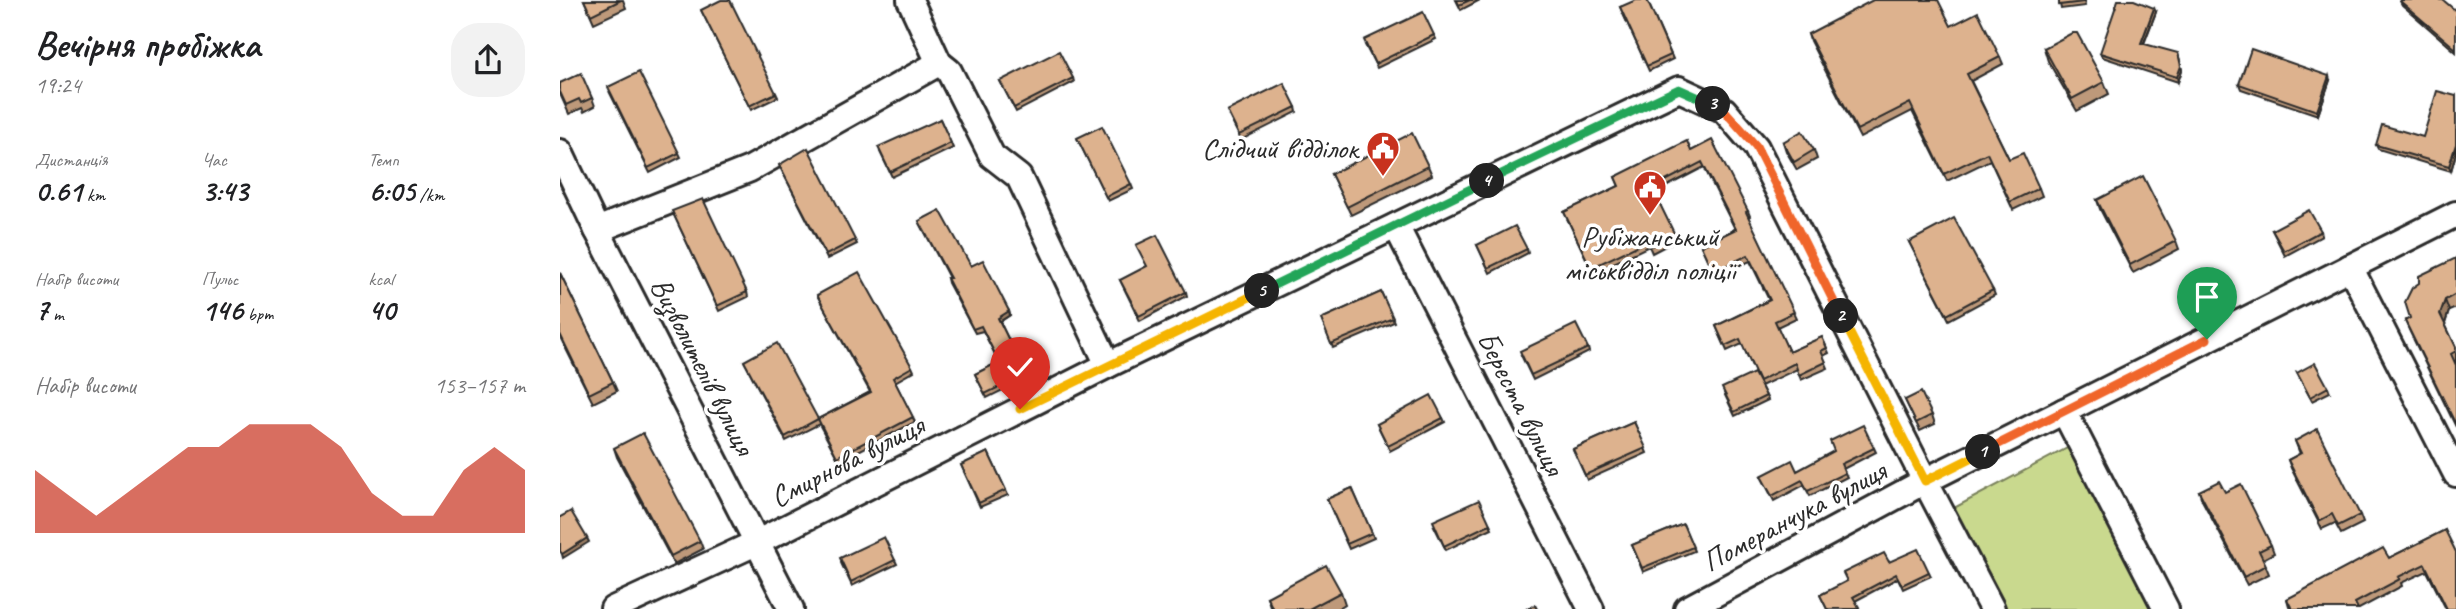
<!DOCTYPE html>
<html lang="uk">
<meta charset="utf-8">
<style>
body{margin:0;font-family:Caveat,sans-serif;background:#f2f2f2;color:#202124;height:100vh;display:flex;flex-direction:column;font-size:26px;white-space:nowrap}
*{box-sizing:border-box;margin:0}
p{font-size:23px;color:#757577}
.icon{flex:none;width:38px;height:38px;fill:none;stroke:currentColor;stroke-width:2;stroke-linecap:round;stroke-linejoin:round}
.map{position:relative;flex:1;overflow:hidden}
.side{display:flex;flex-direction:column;background:#fff;width:560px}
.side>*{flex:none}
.pin{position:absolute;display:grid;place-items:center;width:60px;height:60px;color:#fff;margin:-72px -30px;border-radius:50% 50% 50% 0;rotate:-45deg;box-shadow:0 0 7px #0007}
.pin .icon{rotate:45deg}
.km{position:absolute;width:35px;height:35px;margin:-18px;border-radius:50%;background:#222;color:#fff;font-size:19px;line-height:35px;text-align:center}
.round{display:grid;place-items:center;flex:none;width:74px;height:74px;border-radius:28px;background:#f2f2f2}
.overview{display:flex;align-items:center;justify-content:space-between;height:119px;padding:0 35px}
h1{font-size:38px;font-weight:700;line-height:52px}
.stats{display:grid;grid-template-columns:repeat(3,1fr);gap:10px;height:119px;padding:7px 35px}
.stats div{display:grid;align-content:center}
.stats b{font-size:30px;font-weight:700}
.stats small{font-size:19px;font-weight:400}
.stats p{font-size:19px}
.chart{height:196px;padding:14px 35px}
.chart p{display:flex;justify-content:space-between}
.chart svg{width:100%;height:126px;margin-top:7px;fill:#c8321e;opacity:.7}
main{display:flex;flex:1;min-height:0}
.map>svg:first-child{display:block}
.green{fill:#c9d98e;stroke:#7a825c;stroke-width:2}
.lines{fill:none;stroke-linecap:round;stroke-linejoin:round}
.minor-casing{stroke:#2b2b2b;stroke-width:30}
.minor{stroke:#fff;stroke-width:24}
.wall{fill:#be997a;stroke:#2b2b2b;stroke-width:2}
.shaded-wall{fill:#9b7d63;stroke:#2b2b2b;stroke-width:2}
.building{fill:#ddb28e;stroke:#2b2b2b;stroke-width:2}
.split-1-casing{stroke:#fff;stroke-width:14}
.split-2-casing{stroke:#fff;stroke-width:14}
.split-3-casing{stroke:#fff;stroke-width:14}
.split-4-casing{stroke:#fff;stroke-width:14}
.split-5-casing{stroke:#fff;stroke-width:14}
.split-6-casing{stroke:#fff;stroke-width:14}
.split-1{stroke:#f0652b;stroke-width:9}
.split-2{stroke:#f5b400;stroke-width:9}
.split-3{stroke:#f0652b;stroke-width:9}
.split-4{stroke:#22a559;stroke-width:9}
.split-5{stroke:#22a559;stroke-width:9}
.split-6{stroke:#f5b400;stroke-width:9}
.labels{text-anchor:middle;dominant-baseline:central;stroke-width:7;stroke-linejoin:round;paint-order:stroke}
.poi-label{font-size:30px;fill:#2b2b2b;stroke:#fff;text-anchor:end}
.street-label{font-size:30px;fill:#2b2b2b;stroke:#fff}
</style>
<main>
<section class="side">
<div class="overview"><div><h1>Вечірня пробіжка</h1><p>19:24</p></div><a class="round"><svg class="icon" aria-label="share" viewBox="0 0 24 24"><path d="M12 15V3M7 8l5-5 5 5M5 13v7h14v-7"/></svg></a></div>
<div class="stats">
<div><p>Дистанція</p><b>0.61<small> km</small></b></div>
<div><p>Час</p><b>3:43</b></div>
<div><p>Темп</p><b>6:05<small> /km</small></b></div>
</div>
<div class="stats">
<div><p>Набір висоти</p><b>7<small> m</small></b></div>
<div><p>Пульс</p><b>146<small> bpm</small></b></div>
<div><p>kcal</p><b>40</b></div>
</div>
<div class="chart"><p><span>Набір висоти</span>153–157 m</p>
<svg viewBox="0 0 160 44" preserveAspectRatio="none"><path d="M0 44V22L10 30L20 38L30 30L40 22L50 14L60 14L70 6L80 6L90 6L100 14L110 30L120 38L130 38L140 22L150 14L160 22V44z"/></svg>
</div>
</section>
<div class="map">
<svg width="1896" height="609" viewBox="0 0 1896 609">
<rect width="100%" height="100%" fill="#fff"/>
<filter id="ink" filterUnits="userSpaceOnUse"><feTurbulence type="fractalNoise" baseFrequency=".0143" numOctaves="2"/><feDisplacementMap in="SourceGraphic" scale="14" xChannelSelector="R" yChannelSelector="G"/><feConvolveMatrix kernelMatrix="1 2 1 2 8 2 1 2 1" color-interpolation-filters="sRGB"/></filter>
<g filter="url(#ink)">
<path class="green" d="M1509,447L1595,609H1447L1394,508Z"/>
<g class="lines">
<defs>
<g id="minor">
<path d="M350,0L379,63"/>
<path d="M0,152L37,230L231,609"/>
<path d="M836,226L1031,609"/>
<path d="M37,230L190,169L379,63L389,71L432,156L459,177L548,365"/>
<path d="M1790,267L1896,474"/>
<path d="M1504,411L1606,609"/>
<path d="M53,609L198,542L548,365L1119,89L1164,110L1196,147L1365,481L1432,609"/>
<path d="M1127,609L1365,481L1896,214"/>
</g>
</defs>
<use href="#minor" class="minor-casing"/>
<use href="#minor" class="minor"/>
</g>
<g class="wall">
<path d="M24,0H63L66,8L34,23Z"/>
<path d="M896,0H920L901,10Z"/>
<path d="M1087,0L1113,59L1089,71L1060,7Z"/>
<path d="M1499,0H1524L1525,6L1501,9Z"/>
<path d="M1840,1L1896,11V52L1842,5Z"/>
<path d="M141,10L216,93L218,97L191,110Z"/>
<path d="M1596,12L1584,44L1619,57L1622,70L1618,82L1542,57L1540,53Z"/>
<path d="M1391,26L1440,57L1443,64L1411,81L1449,159L1479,188L1482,196L1453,210L1430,160L1387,181L1352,111L1300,138L1250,41L1248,34Z"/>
<path d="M874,35L876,39L817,68L805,45Z"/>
<path d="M1484,48L1544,82L1549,94L1517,111L1488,61Z"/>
<path d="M513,78L514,82L456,112L440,81Z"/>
<path d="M1770,80L1758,115L1681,89L1679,84Z"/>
<path d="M0,83L32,98L35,106L24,112L22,108L9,114L0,94Z"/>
<path d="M49,91L119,153L121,157L90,173Z"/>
<path d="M1896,96V153L1891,171L1818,149L1816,145L1863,137Z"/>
<path d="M736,107L737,112L681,140L669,116Z"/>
<path d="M380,119L393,148L332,177L320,152Z"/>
<path d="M517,138L571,184L573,189L548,201Z"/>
<path d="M1223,142L1254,150L1257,159L1237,170L1226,151Z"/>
<path d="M1131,151L1188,211L1190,216L1188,217L1236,318L1217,327L1229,352L1262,337L1269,353L1263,356L1268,368L1241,380L1237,369L1201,386L1208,400L1175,416L1164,393L1195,373L1182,344L1167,351L1156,326L1209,300L1190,261L1155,277L1141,246L1175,229L1144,167L1094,193L1117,240L1092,253L1089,246L1033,273L1004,212L1059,186L1055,177Z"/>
<path d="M219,165L295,240L297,244L267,259Z"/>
<path d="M868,166L872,175L791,215L771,174Z"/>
<path d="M1537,200L1616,241L1619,249L1573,273L1540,209Z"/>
<path d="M114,215L187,292L188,297L159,311Z"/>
<path d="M359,221L411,266L449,311L450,315L440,322L458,359L482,366L483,370L427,398L415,374L439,362L423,331L415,333L388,283L387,278H389Z"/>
<path d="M1712,230L1761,231L1762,236L1725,256Z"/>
<path d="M1349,242L1433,290L1435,295L1389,320Z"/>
<path d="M917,245L967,249L968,253L930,273Z"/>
<path d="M1896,258V308L1889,311L1885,324L1896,347V427L1850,332L1845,321L1850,318Z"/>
<path d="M0,273L53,382L57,391L33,403L0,337Z"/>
<path d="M560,280L626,292L627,296L580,321Z"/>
<path d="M821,292L834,322L773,348L761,319Z"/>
<path d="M257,295L352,367L354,371L335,382L355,422L279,461L259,424L226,441L184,361L258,419L310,392Z"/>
<path d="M1028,348L1029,352L973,380L961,355Z"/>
<path d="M1737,373L1768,387L1770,392L1752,401Z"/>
<path d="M1345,400L1372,415L1375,424L1360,431Z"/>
<path d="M883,418L885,422L830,451L817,424Z"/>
<path d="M1074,422L1087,453L1027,480L1013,449Z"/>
<path d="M1735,441L1800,515L1803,523L1781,534L1775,523L1762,529L1731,468L1728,460L1740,454Z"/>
<path d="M54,448L140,541L143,549L114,564L57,457Z"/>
<path d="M1314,448L1316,452L1283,469L1287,477L1250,496L1244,485L1214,501L1201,476L1237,471Z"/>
<path d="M428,452L448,495L420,507L401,465Z"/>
<path d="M792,488L814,538L789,549L767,499Z"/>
<path d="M1639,491L1665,492L1711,545L1714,553L1703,559L1709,574L1687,585L1642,500Z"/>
<path d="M930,524L932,528L886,550L874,526Z"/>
<path d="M1123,524L1134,551L1083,572L1072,545Z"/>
<path d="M1885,530L1896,609H1886L1867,571L1841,583L1842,586L1799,609H1731L1729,606L1727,599L1829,558Z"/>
<path d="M335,560L337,564L292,586L281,563Z"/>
<path d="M1329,562L1369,572L1371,576L1343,589L1338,578L1295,601L1299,609H1267L1260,595Z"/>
<path d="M781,592L785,604L777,609H711L707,597Z"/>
</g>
<g class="shaded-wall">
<path d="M1594,8L1596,12L1582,47L1581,43Z"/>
<path d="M1618,53L1622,70L1618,82L1617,77Z"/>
<path d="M1769,76L1770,80L1758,115L1757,111Z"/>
<path d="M1896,144V153L1891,171L1889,166Z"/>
<path d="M1885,300L1889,311L1884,326L1880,314Z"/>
<path d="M449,311L450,315L439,322L438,318Z"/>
<path d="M27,538L29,542L3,558L2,554Z"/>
</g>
<g class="building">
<path d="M24,0H61L31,15Z"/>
<path d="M161,0H170L216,93L189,106L141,10Z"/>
<path d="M897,0H910L899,5Z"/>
<path d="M1076,0H1087L1111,55L1087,66L1060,7Z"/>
<path d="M1313,0H1378L1391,26L1418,12L1440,57L1407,74L1449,159L1463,153L1479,188L1450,202L1427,153L1384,174L1350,103L1297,130L1248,34Z"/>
<path d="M1499,0H1523V2L1499,5Z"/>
<path d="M1558,0H1574L1594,8L1581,43L1618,53L1621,66L1617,77L1540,53Z"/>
<path d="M1841,0H1883L1896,11V49L1840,1Z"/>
<path d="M863,12L874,35L815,64L804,40Z"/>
<path d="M1512,33H1517L1544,82L1512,99L1484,48Z"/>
<path d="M1691,49L1769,76L1757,111L1679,84Z"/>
<path d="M499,51L513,78L454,108L440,81Z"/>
<path d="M79,72L119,153L88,168L48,87Z"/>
<path d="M21,73L32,98L21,103L19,99L6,105L0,92V83Z"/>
<path d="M724,83L736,107L679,135L667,111Z"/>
<path d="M1877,91L1896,96V144L1889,166L1816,145L1822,125L1863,137Z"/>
<path d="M380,119L391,143L330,172L318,147Z"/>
<path d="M542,126L571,184L546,197L517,138Z"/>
<path d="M1242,131L1254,150L1234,162L1223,142Z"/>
<path d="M852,133L868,166L787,207L771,174Z"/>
<path d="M1152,140L1188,211L1186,212L1234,312L1215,321L1229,352L1262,337L1267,348L1261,351L1266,362L1239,375L1235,363L1199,381L1180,339L1165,346L1156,326L1210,300L1188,255L1153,272L1141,246L1176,229L1142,162L1092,188L1115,235L1090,247L1087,241L1031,268L1004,212L1059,186L1055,177L1127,141L1131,151Z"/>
<path d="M248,148L295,240L266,255L219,165Z"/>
<path d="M1583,176L1616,241L1570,265L1537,200Z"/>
<path d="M143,199L187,292L157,306L112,211Z"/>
<path d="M380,210L411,266L423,260L449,311L438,318L458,359L474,351L482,366L425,394L415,374L439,362L421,326L413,329L387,278H390L359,221Z"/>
<path d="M1749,210L1761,231L1724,251L1712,230Z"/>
<path d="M1394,218L1433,290L1387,315L1349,242Z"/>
<path d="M955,226L967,249L928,268L917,245Z"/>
<path d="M597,235L626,292L579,316L560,280L587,266L576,245Z"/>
<path d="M1896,258V294L1885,300L1880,314L1896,347V351L1891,354L1896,365V425L1845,321L1850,318L1845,302L1852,288L1859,283V276Z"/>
<path d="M299,272L352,367L333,378L353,417L277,457L258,419L311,392L257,295Z"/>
<path d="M0,273L53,382L29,394L0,334Z"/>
<path d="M821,292L833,318L771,344L761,319Z"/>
<path d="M1016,324L1028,348L971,375L960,351Z"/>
<path d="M217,343L258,419L225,437L184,361Z"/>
<path d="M1755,363L1768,387L1750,397L1737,373Z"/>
<path d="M1194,373L1206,396L1174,412L1162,388Z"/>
<path d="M1361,392L1372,415L1356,423L1345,400Z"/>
<path d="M871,395L883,418L828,446L817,424Z"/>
<path d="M1074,422L1086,448L1025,475L1013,449Z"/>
<path d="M1303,425L1314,448L1281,464L1285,473L1248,491L1242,480L1212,496L1201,476L1232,460L1237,471L1274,451L1270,441Z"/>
<path d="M1757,429L1800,515L1778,526L1772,514L1759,521L1728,460L1741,453L1735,441Z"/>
<path d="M83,433L140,541L111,556L54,448Z"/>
<path d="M428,452L446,490L419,503L401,465Z"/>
<path d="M1659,481L1665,492L1681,484L1711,545L1699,551L1706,565L1684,577L1639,491Z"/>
<path d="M792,488L812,533L787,544L767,499Z"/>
<path d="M919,500L930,524L884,546L873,521Z"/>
<path d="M11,511L27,538L2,554L0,551V517Z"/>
<path d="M1123,524L1133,547L1082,568L1072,545Z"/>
<path d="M1885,530L1896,552V609H1887L1865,564L1838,577L1840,579L1795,603L1798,609H1732L1727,599L1823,548L1829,558Z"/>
<path d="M324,537L335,560L291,582L280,558Z"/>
<path d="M1358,549L1369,572L1342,585L1336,574L1293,597L1299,607L1295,609H1267L1260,595L1287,581L1283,573L1324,553L1329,562Z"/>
<path d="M766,565L781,592L749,609H713L707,597Z"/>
<path d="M975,605L977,609H966Z"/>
</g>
</g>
<g class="lines" filter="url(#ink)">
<defs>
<path id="split-1" d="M1423,452L1647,339"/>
<path id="split-2" d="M1281,316L1365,481L1423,452"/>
<path id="split-3" d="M1153,104L1164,110L1196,146L1281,316"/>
<path id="split-4" d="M927,181L1119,89L1153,104"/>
<path id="split-5" d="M702,291L927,181"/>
<path id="split-6" d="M460,409L702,291"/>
</defs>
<use href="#split-1" class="split-1-casing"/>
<use href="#split-2" class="split-2-casing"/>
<use href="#split-3" class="split-3-casing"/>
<use href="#split-4" class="split-4-casing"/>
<use href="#split-5" class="split-5-casing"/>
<use href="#split-6" class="split-6-casing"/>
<use href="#split-1" class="split-1"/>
<use href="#split-2" class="split-2"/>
<use href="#split-3" class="split-3"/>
<use href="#split-4" class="split-4"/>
<use href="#split-5" class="split-5"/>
<use href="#split-6" class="split-6"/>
</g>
<defs>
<symbol id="civic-pin" viewBox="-11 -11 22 30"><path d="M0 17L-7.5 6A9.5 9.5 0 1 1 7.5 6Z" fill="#c8321e" stroke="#fff"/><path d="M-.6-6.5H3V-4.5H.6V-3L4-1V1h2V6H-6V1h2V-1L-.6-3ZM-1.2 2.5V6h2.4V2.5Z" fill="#fff"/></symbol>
</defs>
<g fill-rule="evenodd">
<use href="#civic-pin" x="804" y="129" width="38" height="52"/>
<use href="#civic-pin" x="1071" y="168" width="38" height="52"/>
</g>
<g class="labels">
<g class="poi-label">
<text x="798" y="148">Слідчий відділок</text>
<text x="1090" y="236" text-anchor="middle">Рубіжанський<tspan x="1090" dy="34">міськвідділ поліції</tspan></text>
</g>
<g class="street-label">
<text transform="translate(143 366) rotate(63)">Визволителів вулиця</text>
<text transform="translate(961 403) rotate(63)">Береста вулиця</text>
<text transform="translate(287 461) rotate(-27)">Смирнова вулиця</text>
<text transform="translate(1234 516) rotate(-28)">Померанчука вулиця</text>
</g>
</g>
</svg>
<div class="pin" style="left:1647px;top:339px;background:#1e9e55"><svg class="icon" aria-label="arrive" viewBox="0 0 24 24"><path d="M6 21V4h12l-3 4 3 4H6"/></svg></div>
<div class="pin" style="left:460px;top:409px;background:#d93025"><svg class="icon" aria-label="check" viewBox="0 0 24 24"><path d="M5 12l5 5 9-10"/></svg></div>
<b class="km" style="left:1423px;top:452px">1</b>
<b class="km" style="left:1281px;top:316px">2</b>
<b class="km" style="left:1153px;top:104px">3</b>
<b class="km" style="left:927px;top:181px">4</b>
<b class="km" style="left:702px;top:291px">5</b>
</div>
</main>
